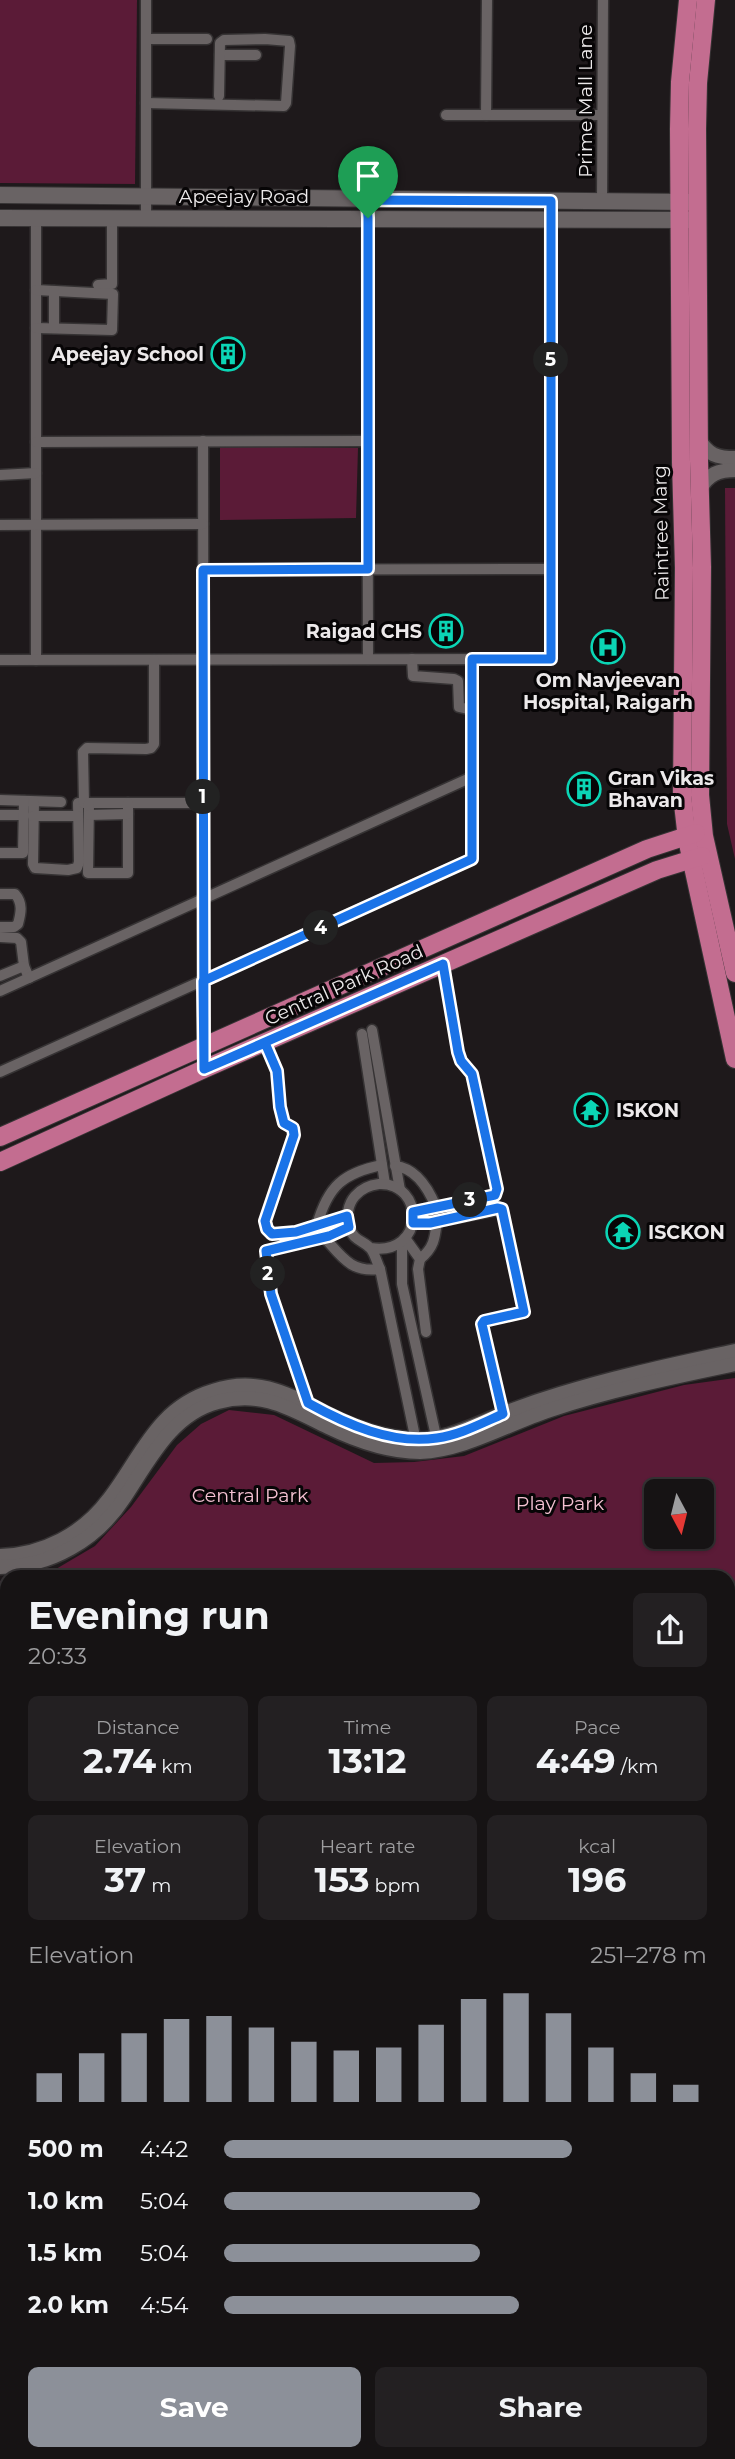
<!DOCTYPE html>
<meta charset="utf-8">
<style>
body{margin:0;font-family:Montserrat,sans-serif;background:#232022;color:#f1f3f6;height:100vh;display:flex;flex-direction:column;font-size:26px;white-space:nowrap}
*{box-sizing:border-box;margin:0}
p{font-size:23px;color:#9e9ea0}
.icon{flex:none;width:38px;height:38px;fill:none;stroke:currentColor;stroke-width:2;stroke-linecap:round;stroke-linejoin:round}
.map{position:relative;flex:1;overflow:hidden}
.panel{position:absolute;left:0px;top:1570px;width:735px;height:891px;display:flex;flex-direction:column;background:#161314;border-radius:21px 21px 0 0;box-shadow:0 2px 5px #0004,0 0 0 2px #353234}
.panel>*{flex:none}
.needle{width:46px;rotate:173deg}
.fabs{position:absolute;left:644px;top:1479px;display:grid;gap:14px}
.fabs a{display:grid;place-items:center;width:70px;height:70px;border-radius:10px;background:#161314;box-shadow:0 2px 5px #0004,0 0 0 2px #353234;font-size:35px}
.pin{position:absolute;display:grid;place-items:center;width:60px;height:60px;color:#fff;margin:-72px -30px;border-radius:50% 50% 50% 0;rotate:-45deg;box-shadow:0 0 7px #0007}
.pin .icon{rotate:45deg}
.km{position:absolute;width:35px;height:35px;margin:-18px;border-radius:50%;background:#222;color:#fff;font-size:19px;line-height:35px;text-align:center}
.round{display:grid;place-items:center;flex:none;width:74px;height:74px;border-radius:10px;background:#232022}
.head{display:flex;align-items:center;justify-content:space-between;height:119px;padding:0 28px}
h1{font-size:38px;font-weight:700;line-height:52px}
.stats{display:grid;grid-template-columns:repeat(3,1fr);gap:10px;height:119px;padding:7px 28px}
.stats div{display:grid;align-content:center;border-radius:10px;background:#232022;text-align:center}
.stats b{font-size:35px;font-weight:700}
.stats small{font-size:19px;font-weight:400}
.stats p{font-size:19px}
.chart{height:196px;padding:14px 28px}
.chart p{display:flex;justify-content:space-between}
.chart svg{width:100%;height:126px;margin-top:7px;stroke:#8c9099;stroke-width:6}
.primary-button{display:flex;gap:14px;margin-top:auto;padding:14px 28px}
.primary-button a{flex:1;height:80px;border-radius:10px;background:#8c9099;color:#fff;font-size:28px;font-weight:700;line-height:80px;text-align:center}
.primary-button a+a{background:#232022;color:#f1f3f6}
ul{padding:0 28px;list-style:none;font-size:23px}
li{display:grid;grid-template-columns:112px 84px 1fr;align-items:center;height:52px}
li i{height:18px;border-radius:9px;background:#8c9099}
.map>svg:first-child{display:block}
.green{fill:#5b1b37;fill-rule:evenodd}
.water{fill:#8d335a}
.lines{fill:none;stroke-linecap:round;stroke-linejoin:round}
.stream{stroke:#8d335a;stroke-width:2.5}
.minor-casing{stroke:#363334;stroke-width:13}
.tertiary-casing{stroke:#363334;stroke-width:17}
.secondary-casing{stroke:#363334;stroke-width:18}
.primary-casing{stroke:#363334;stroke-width:20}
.minor{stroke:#696364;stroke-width:10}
.tertiary{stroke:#696364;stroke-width:14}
.secondary{stroke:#696364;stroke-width:16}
.primary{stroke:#c36d90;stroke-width:18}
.route-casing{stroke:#fff;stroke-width:14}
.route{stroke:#1a73e8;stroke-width:9}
.labels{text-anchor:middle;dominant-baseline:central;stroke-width:6;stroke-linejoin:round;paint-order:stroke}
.street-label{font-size:19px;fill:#ece9ea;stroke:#070506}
.poi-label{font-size:19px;font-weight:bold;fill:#ece9ea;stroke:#070506;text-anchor:start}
.park-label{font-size:19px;fill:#f5c1d2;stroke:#070506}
</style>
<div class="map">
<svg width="735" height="2459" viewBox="0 0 735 2459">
<rect width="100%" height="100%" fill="#1e191b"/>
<g class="green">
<path d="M0,0H137L135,184L0,183Z"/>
<path d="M220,446L358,448L356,518L220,520Z"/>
<path d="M725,488H735V859L727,824Z"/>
<path d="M735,1378V2375L728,2372V1577H29L56,1569L95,1546L131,1507L177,1445L201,1424L229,1410L274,1415L374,1463L414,1462L464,1456L564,1416L684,1385ZM656,1491H702V1536H656Z"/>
<path d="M0,1581L7,1582V2050L0,2047Z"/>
<path d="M0,2111L7,2114V2454H728V2439L735,2442V2459H0Z"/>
</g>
<path class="water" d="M728,2115H735V2187L728,2186Z"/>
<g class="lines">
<path class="stream" d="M0,1980L7,1978"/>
<defs>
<g id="minor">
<path d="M147,39H207"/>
<path d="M220,55H256"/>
<path d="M146,103L284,106L286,103L290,46L289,41L265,39L224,40L220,43L219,96"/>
<path d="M446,115H602"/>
<path d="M486,115L487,0"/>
<path d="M367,200L368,659"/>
<path d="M602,202L603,0"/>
<path d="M36,217V660"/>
<path d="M146,217V0"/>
<path d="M98,285L112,284V217"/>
<path d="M36,290L113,294L112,330L36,328"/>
<path d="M54,291V328"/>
<path d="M203,441L204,1069"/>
<path d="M36,442L368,441"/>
<path d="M0,475L36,473"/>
<path d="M0,525L203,524"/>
<path d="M203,570L551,569"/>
<path d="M412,659L413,676L454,679L458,681L459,707L472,710"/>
<path d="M0,660L551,659L550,201"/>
<path d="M0,800L61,802"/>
<path d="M34,802L33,864L35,868L68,870L77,868L79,862L78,803"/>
<path d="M83,803H203"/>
<path d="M84,803L83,752L87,748L146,749L151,748L154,744V660"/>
<path d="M89,803L88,873H128V803"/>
<path d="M0,815H24"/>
<path d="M89,815L128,814"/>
<path d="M33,816H78"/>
<path d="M0,853H23L24,801"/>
<path d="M0,894H15C23,903 21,913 18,924L14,927H0"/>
<path d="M0,937L17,938L21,942L24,966L29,978"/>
<path d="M0,976L24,966"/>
<path d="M0,991L472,777"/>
<path d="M372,1030L400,1190"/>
<path d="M362,1034L385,1184"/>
<path d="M265,1043L277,1071L280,1107L284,1123L293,1128L294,1135L265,1221L267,1229L272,1234L296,1232L347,1216"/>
<path d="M0,1072L472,859V659"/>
<path d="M395,1166C416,1168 429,1190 436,1207"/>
<path d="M413,1212L495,1195L497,1189L472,1074L461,1061L458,1052L443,964"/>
<path d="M413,1223H430L502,1209L524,1312L484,1321L482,1324L503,1414"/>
<path d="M317,1225C328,1186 343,1173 382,1165"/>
<path d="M324,1237C342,1257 351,1273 380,1269"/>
<path d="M405,1238L420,1259L418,1269L426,1332"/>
<path d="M402,1242V1284L438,1445"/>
<path d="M371,1248C426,1256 425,1182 379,1184C370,1185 361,1189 355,1196C348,1204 346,1216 349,1227C354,1242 364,1240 371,1249C375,1254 377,1263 380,1269L417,1446"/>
<path d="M420,1259C434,1248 435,1238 437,1221"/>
<path d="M308,1403L271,1294L266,1251L333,1235L349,1227"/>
</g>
<g id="tertiary">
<path d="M699,439C707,455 718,458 735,458"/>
<path d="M700,489C708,474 719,470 735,470"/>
<path d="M0,1556C43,1555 83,1534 109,1499C141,1458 156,1408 213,1391C261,1375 292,1397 333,1417C356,1428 384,1437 409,1439C442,1442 470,1427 500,1415C520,1407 540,1400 560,1394C617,1376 676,1364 735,1351"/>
<path d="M0,1567C50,1567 97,1540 124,1498C149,1461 171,1414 218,1402C262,1390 291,1409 328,1427C355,1440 389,1452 420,1452C465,1450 507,1424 550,1410C610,1390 673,1377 735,1364"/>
<path d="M0,2064L7,2068"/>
<path d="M0,2091L7,2094"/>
<path d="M728,2387L735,2390"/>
<path d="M728,2413L735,2416"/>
</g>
<g id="secondary">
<path d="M0,195L691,202"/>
<path d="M0,218L693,220"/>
</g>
<g id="primary">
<path d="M688,0L680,82L679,129L681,462L684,568L682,795L687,839L735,1059"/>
<path d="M706,0L698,83L697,129L699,461L702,567L700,795L704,836L735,973"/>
<path d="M0,1137L647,849L696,833"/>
<path d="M0,1162L204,1069L657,870L702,856"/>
</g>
</defs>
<use href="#minor" class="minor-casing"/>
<use href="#tertiary" class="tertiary-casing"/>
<use href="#secondary" class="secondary-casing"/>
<use href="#primary" class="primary-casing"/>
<use href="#minor" class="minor"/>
<use href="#tertiary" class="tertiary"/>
<use href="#secondary" class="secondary"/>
<use href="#primary" class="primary"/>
</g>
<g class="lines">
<defs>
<path id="route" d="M368,218V569L203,570L204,1069L265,1043L277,1071L280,1107L284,1123L293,1128L294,1135L265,1221L267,1229L272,1234L296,1232L347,1216L349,1227L329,1236L266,1251L271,1294L308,1403C346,1424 392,1445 437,1438C460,1435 482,1423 503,1414L482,1324L484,1321L524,1312L502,1209L498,1208L430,1223H413V1212L495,1195L497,1189L472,1074L461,1061L458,1052L443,964L204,1069L203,981L472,859V659H551V201L367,200L368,218"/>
</defs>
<use href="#route" class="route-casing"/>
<use href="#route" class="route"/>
</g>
<defs>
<symbol id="building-ring" viewBox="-11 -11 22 22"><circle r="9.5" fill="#070506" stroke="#0bd5b5" stroke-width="1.5"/><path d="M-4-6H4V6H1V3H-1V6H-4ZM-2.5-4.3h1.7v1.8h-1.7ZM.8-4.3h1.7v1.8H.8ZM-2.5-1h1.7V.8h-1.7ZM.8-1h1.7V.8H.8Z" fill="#0bd5b5"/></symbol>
<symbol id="hospital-ring" viewBox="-11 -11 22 22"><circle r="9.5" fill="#070506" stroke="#0bd5b5" stroke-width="1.5"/><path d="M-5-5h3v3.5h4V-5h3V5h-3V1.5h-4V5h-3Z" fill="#0bd5b5"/></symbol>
<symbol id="temple-ring" viewBox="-11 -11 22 22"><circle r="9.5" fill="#070506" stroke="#0bd5b5" stroke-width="1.5"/><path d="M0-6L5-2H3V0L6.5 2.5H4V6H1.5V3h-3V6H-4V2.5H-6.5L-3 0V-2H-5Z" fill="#0bd5b5"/></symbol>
</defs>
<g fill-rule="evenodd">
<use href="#building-ring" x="209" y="335" width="38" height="38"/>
<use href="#building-ring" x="427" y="612" width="38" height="38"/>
<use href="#hospital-ring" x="589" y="628" width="38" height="38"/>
<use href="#building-ring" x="565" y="770" width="38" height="38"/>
<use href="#temple-ring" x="572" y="1091" width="38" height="38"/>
<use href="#temple-ring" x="604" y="1213" width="38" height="38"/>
</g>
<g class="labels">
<g class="street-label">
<text transform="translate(585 101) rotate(-90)">Prime Mall Lane</text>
<text x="244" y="196">Apeejay Road</text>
<text transform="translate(661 533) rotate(-91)">Raintree Marg</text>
<text transform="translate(344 985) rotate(-24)">Central Park Road</text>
</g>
<g class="poi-label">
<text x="204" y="354" text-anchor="end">Apeejay School</text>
<text x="422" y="631" text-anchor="end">Raigad CHS</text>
<text x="608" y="680" text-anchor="middle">Om Navjeevan<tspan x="608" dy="22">Hospital, Raigarh</tspan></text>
<text x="608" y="778">Gran Vikas<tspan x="608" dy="22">Bhavan</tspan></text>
<text x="616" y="1110">ISKON</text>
<text x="648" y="1232">ISCKON</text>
</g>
<g class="park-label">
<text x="250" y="1495">Central Park</text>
<text x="560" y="1503">Play Park</text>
</g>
</g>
</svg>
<div class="fabs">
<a><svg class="needle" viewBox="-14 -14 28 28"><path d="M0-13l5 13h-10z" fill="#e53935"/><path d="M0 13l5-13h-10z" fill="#9e9ea0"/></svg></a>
</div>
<div class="pin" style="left:368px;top:218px;background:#1e9e55"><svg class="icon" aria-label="arrive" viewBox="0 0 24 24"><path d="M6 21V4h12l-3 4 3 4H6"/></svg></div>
<b class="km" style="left:203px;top:797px">1</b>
<b class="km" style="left:268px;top:1274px">2</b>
<b class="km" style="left:470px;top:1200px">3</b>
<b class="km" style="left:321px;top:928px">4</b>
<b class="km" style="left:551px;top:360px">5</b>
<section class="panel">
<div class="head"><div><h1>Evening run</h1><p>20:33</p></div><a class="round"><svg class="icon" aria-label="share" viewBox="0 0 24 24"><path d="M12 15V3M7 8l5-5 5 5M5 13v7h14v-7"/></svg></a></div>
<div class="stats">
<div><p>Distance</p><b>2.74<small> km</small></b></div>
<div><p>Time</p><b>13:12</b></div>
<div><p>Pace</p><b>4:49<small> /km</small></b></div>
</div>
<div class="stats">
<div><p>Elevation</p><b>37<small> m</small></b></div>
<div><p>Heart rate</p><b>153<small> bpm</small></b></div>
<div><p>kcal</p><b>196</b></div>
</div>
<div class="chart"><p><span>Elevation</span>251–278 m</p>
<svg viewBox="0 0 160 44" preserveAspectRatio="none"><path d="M5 44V34M15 44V27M25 44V20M35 44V15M45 44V14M55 44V18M65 44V23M75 44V26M85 44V25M95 44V17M105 44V8M115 44V6M125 44V13M135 44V25M145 44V34M155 44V38"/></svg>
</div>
<ul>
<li><b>500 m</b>4:42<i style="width:72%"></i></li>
<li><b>1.0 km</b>5:04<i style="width:53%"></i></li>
<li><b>1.5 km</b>5:04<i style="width:53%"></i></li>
<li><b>2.0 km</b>4:54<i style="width:61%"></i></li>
</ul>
<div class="primary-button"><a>Save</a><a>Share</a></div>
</section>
</div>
